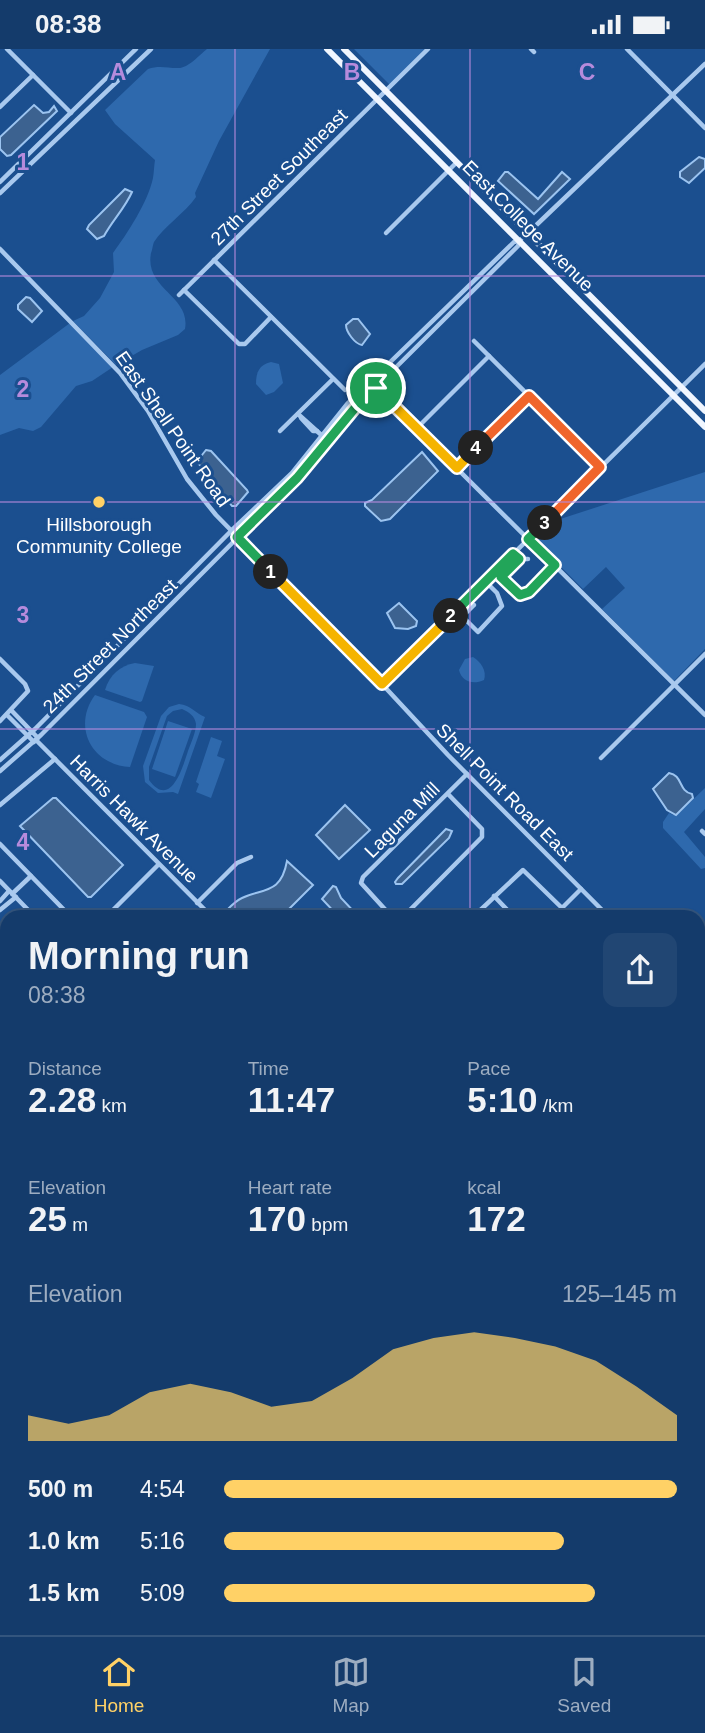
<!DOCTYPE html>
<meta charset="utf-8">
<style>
body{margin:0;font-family:Helvetica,sans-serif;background:#214673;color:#f1f3f6;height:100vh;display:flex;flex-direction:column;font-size:26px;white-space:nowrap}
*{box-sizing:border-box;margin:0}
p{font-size:23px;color:#9dadc1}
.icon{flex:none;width:38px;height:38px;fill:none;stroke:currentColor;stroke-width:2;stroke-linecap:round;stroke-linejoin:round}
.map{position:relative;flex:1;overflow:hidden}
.panel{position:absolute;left:0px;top:861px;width:705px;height:726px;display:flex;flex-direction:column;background:#143b6b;border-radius:21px 21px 0 0;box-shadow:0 2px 5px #0004,0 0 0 2px #33557e}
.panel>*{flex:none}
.pin{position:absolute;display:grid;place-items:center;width:60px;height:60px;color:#fff;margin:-30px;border:4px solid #fff;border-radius:50%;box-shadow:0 2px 7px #0007}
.km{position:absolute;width:35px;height:35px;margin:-18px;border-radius:50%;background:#222;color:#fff;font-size:19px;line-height:35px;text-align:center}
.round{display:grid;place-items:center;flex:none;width:74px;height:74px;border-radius:14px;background:#214673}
.overview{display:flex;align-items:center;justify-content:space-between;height:119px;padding:0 28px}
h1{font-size:38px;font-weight:800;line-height:52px}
.metrics{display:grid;grid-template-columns:repeat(3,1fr);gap:10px;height:119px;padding:7px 28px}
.metrics div{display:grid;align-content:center}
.metrics b{font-size:35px;font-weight:800}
.metrics small{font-size:19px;font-weight:400}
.metrics p{font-size:19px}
.chart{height:196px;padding:14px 28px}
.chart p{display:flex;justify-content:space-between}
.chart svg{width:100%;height:126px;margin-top:7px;fill:#ffd166;opacity:.7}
ul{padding:0 28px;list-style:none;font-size:23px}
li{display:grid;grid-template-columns:112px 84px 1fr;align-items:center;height:52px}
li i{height:18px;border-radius:9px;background:#ffd166}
.status{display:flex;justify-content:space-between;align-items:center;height:49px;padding:0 35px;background:#143b6b;direction:ltr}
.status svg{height:19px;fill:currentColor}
.menu{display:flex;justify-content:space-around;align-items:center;height:98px;border-top:2px solid #33557e;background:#143b6b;font-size:19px;color:#9dadc1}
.menu a{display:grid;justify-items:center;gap:4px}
.menu .on{color:#ffd166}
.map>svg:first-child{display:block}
.green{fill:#2e69ad;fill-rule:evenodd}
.water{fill:#3c6290;stroke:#9cc4f0;stroke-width:2}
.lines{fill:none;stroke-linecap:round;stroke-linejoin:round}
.minor{stroke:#a9c9ee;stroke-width:4.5}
.major{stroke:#f0f6ff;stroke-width:6}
.rail-casing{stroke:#fff;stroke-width:4.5}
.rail{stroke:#1b4f8f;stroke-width:2;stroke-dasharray:5;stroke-linecap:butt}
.split-1-casing{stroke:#fff;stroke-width:14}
.split-2-casing{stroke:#fff;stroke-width:14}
.split-3-casing{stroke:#fff;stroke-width:14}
.split-4-casing{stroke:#fff;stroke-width:14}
.split-5-casing{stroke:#fff;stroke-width:14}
.split-1{stroke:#22a559;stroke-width:9}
.split-2{stroke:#f5b400;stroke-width:9}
.split-3{stroke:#22a559;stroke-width:9}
.split-4{stroke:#f0652b;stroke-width:9}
.split-5{stroke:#f5b400;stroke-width:9}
.grid{fill:none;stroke:#b68bdc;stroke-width:2;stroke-opacity:0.55}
.poi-dot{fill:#ffd166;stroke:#1b4f8f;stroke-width:2.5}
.labels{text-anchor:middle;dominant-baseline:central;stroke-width:6;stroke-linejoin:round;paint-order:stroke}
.street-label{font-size:19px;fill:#fff;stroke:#1b4f8f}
.poi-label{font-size:19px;fill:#fff;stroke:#1b4f8f}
.grid-label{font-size:23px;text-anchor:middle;font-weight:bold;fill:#b68bdc;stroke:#1b4f8f;stroke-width:6;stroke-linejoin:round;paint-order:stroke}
</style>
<div class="status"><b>08:38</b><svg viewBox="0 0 49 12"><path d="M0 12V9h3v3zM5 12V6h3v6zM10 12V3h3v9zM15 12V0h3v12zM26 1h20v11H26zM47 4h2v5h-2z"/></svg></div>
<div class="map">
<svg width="705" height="1586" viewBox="0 0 705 1586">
<rect width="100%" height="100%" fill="#1b4f8f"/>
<g class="green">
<path d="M207,0H270L219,92L195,144L196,148C185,164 163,178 154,193C153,195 152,202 151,204C144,240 191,247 185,280L178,286L142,301L116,316L73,272L84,267L100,249L114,223L113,204C127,185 148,153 153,129C154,123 154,117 155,111L115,75L105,61L148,20C159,16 167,19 177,19C188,20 199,6 207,0Z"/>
<path d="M354,0H425L390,36Z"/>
<path d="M70,274L113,318L92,332L76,337L41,378L33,382L19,379L0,386V326Z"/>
<path d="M271,313L279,315L283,334L274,343L266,346L256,335C256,323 259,316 271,313Z"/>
<path d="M705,423V600L674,632L602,560L625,539L606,518L583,540L532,489L548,474Z"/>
<path d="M473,608C481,613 487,622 484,631C473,636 462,633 459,621L465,610Z"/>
<path d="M135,614L154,617L142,652L140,653L105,641C110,625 120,617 135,614Z"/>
<path d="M95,646L144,663L147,668L130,718C91,716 72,677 95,646Z"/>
<path d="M179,655C191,656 196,665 205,668L178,745L173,743L158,744L145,733L143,717L161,667L169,658ZM182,660C189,663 195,667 196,675C196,683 191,694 188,702C183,717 171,761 149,731V718L167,667L173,662Z"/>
<path d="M168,672L192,680L175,728L152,720Z"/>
<path d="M211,688L222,692L217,707L225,710L211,749L196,743L199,735L196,733Z"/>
<path d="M705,739V760L684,783L705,808V819L701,820L663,779V773L669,764L673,766L678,765Z"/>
<path d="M386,1580H597L592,1586H387Z"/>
</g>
<g class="water">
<path d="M34,56L43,64L49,63L54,57L57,62L11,106L7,107L0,100V88Z"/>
<path d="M699,108L705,110V119L689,134L680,128V123Z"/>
<path d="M505,123H508L538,150L562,123L570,130L534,165L498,132Z"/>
<path d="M125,140L132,143C125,159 112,172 104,187L97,190L87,180L89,176Z"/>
<path d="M26,248L30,249L42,262L32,273L18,260V256Z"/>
<path d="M353,270H358L370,285L362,296C355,295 346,283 346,276Z"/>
<path d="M206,401L211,402L247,441L248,443L236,457H232L198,414V411Z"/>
<path d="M422,403L438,422L390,470L381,472L365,457V454L372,451Z"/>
<path d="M399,554L417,572L416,577L408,580L395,579L387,564Z"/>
<path d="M669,724C683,726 678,742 692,745L693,749L676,766L667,761L653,740Z"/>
<path d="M53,749H56L123,816L91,848H88L20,777Z"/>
<path d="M345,756L370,781L339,810L316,786Z"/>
<path d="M446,780L452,782L449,789L402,835H396L395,833L398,829Z"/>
<path d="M287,812L313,836L281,868H247L241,865L224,864C229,859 235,852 242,849C264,839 281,845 287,812Z"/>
<path d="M333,837L336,838L341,849L359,868H339L322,850Z"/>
<path d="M7,891V992L2,996H0V897Z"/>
<path d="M7,1316V1369L0,1373V1322Z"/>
<path d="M0,1541L7,1548V1580H17L6,1586H0Z"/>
</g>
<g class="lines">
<g class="minor">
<path d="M7,0L71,64"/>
<path d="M531,0L534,3"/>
<path d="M627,0L705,79"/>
<path d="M0,58L33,26"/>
<path d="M0,133L136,0"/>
<path d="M0,144L151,0"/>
<path d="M386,184L457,113"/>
<path d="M0,200L120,324L148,362L187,430L216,466L382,635L448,706L609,868"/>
<path d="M214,211L345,341"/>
<path d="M184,241L239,295H245L271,268"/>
<path d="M179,246L428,0"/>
<path d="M474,292L600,418"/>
<path d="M370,333L705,666"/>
<path d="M298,365L328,392"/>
<path d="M301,369L313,382H317"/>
<path d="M417,379L489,307"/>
<path d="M280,382L333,330"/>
<path d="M457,419L529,347"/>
<path d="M528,510H519L501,528L520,546L529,543L555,516"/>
<path d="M457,562L478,583L502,557L497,544L486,533"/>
<path d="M462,568L474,556"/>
<path d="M0,610L25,635L28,642L0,672"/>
<path d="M382,635L705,315"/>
<path d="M11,661L38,689"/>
<path d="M7,666L34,693"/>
<path d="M36,691L212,868"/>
<path d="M601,709L705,605"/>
<path d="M0,711L35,680L231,482L292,424L348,354L514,193L520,191L528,184L705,15"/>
<path d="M0,722L41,686L297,429L355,359L518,197L520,192"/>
<path d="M0,756L55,710"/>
<path d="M702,782L705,785"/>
<path d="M0,795L71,868"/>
<path d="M0,832L35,868"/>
<path d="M12,845L31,827"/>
<path d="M494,847L514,868"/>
<path d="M0,852L9,842"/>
<path d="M197,854L237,814L251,808"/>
<path d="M0,861L16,848"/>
<path d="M106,868L158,816"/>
<path d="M392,868L361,834L363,828L467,725"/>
<path d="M403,868L482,788V780L448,745"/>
<path d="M473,868L523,821L562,859"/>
<path d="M553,868L581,840"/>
<path d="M698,899L705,892"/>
<path d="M698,958L705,964"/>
<path d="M698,1017L705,1024"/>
<path d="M0,1033L7,1040"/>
<path d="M0,1050L7,1043"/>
<path d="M698,1081L705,1075"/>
<path d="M698,1131L702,1135V1142L698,1146"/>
<path d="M0,1157L7,1150"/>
<path d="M0,1210L7,1216"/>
<path d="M698,1221L705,1219"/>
<path d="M698,1246L705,1253"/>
<path d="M698,1288L700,1293L698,1296"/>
<path d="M0,1303L7,1296"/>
<path d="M0,1411L7,1419"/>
<path d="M698,1426L702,1432L698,1439"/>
<path d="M698,1474L705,1467"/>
<path d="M0,1505L7,1510"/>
<path d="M698,1510L705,1504"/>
<path d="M698,1537L705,1544"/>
<path d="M77,1580L83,1586"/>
<path d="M163,1580L169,1586"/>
<path d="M273,1580L278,1586"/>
<path d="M55,1586L61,1580"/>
<path d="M294,1586L300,1580"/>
</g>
<g class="major">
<path d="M327,0L705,378"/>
<path d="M344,0L705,362"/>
</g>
<defs>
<g id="rail">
<path d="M698,1207L705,1205"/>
<path d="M0,1414L7,1412"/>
</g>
</defs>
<use href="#rail" class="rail-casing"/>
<use href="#rail" class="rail"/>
</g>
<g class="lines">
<defs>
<path id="split-1" d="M271,523L237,488L297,429L355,359L376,339"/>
<path id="split-2" d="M271,523L382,635L451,567"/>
<path id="split-3" d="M451,567L513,505L519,510L501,528L520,546L529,543L555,516L528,490L545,474"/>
<path id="split-4" d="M476,399L529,347L600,418L545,474"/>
<path id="split-5" d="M376,339L457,419L476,399"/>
</defs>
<use href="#split-1" class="split-1-casing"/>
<use href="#split-2" class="split-2-casing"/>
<use href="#split-3" class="split-3-casing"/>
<use href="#split-4" class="split-4-casing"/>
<use href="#split-5" class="split-5-casing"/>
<use href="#split-1" class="split-1"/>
<use href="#split-2" class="split-2"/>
<use href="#split-3" class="split-3"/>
<use href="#split-4" class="split-4"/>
<use href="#split-5" class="split-5"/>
</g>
<path class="grid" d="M235,0V868M470,0V868M0,227H705M0,453H705M0,680H705M0,906H7M698,906H705M0,1133H7M698,1133H705M0,1359H7M698,1359H705M235,1580V1586M470,1580V1586"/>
<circle class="poi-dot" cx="99" cy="453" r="7"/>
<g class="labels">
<g class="street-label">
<text transform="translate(279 128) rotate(-45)">27th Street Southeast</text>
<text transform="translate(528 177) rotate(45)">East College Avenue</text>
<text transform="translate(173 380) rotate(55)">East Shell Point Road</text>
<text transform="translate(110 597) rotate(-45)">24th Street Northeast</text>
<text transform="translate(505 743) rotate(45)">Shell Point Road East</text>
<text transform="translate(134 770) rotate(45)">Harris Hawk Avenue</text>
<text transform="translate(402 771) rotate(-45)">Laguna Mill</text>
</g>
<g class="poi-label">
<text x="99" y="475">Hillsborough<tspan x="99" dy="22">Community College</tspan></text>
</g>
</g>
<g class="grid-label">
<text x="118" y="31">A</text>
<text x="352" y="31">B</text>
<text x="587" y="31">C</text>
<text x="23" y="121">1</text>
<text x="23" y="348">2</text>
<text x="23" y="574">3</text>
<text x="23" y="801">4</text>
</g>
</svg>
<div class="pin" style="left:376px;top:339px;background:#1e9e55"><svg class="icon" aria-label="arrive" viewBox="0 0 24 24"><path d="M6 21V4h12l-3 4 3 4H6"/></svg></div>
<b class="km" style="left:271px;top:523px">1</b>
<b class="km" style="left:451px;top:567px">2</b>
<b class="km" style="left:545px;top:474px">3</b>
<b class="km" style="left:476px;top:399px">4</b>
<section class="panel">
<div class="overview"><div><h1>Morning run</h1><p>08:38</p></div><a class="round"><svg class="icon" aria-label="share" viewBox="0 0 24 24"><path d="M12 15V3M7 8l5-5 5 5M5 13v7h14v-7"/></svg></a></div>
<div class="metrics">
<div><p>Distance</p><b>2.28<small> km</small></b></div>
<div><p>Time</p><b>11:47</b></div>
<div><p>Pace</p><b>5:10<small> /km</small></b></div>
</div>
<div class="metrics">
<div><p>Elevation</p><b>25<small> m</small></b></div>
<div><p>Heart rate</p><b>170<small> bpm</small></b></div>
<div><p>kcal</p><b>172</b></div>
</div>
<div class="chart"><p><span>Elevation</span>125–145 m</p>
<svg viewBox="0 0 160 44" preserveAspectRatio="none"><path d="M0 44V35L10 38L20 35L30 27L40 24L50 27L60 32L70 30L80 22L90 12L100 8L110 6L120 8L130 11L140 16L150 25L160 35V44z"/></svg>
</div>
<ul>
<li><b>500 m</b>4:54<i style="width:100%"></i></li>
<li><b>1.0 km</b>5:16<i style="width:75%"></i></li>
<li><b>1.5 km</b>5:09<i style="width:82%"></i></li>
</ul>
</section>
</div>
<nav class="menu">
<a class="on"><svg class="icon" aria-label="home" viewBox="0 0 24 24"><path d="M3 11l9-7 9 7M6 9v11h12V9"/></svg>Home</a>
<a><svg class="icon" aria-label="map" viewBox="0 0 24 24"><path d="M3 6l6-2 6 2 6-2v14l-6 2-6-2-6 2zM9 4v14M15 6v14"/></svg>Map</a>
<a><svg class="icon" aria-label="saved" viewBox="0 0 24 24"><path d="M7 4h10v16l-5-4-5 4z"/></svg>Saved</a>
</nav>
